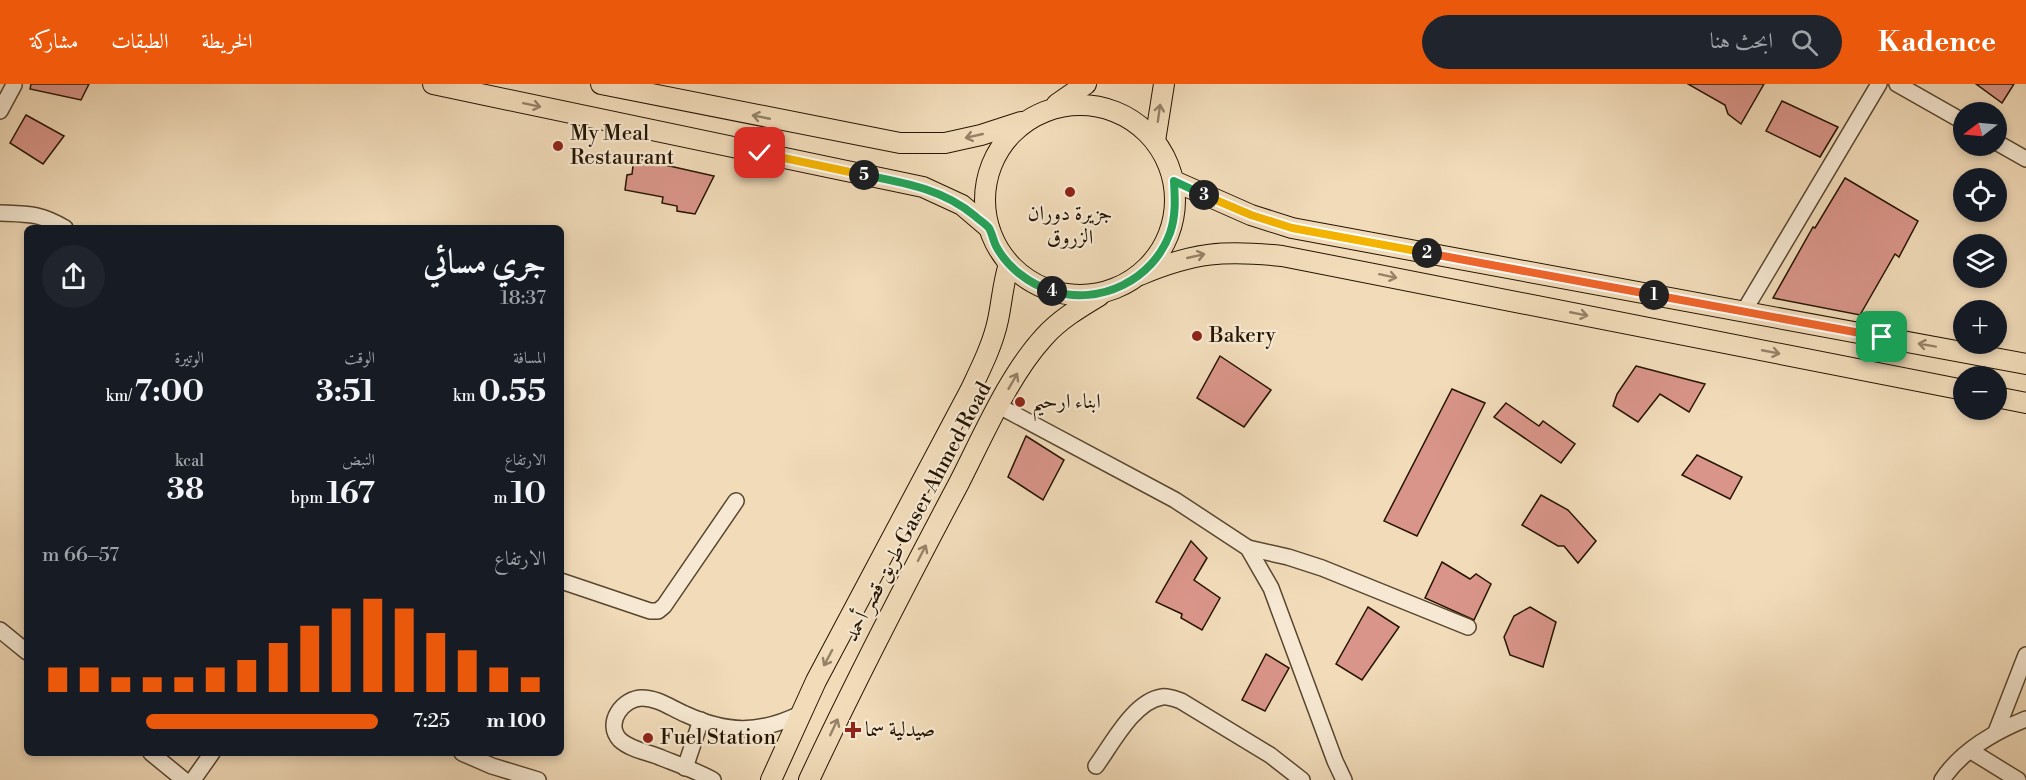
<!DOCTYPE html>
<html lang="ar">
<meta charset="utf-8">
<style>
body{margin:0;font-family:"Libre Bodoni",Amiri,serif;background:#20242c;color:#f1f3f6;direction:rtl;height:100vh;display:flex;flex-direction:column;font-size:22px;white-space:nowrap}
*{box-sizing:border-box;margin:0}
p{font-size:20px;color:#9ea1a6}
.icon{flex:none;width:33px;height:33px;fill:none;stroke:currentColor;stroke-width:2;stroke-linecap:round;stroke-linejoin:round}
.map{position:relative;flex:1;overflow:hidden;direction:ltr}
.details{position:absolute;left:24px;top:141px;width:540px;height:531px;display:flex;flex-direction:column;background:#171b24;border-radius:9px;box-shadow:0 3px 9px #0003;direction:rtl}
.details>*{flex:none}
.needle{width:39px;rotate:254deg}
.tools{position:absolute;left:1953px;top:18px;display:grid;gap:12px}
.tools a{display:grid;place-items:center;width:54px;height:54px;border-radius:50%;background:#171b24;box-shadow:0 3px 9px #0003;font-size:30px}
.pin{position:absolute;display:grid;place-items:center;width:51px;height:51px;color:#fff;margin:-26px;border-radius:12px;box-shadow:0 3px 9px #0006}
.km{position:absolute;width:30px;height:30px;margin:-15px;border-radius:50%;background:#222;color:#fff;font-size:16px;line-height:30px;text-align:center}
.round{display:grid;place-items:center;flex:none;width:63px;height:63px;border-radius:32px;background:#20242c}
.summary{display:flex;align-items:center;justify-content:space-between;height:102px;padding:0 18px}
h1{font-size:33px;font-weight:800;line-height:45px}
.stats{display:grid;grid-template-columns:repeat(3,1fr);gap:9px;height:102px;padding:6px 18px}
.stats div{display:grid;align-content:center}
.stats b{font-size:30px;font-weight:800}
.stats small{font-size:16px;font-weight:400}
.stats p{font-size:16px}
.chart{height:168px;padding:12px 18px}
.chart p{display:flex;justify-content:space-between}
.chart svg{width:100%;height:108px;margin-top:6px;stroke:#ea580c;stroke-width:6}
ul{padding:0 18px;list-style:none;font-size:20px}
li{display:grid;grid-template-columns:96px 72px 1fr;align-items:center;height:45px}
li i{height:15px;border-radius:8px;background:#ea580c}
header{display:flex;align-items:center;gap:36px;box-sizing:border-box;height:84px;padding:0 30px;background:#ea580c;color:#fff}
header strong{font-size:28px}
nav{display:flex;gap:33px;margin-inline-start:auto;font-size:21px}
.search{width:420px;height:54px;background:#20242c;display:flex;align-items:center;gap:15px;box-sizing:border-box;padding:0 21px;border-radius:33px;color:#9ea1a6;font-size:22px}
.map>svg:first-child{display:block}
.building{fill:#d99589;stroke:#251401;stroke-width:1.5}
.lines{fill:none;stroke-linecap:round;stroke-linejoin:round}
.minor-casing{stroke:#58462f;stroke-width:18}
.major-casing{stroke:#251401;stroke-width:22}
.minor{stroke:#f6e8d2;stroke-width:15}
.major{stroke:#f1dbb9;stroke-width:20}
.oneway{stroke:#958166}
.split-1-casing{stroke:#fff;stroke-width:12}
.split-2-casing{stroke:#fff;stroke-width:12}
.split-3-casing{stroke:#fff;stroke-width:12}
.split-4-casing{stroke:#fff;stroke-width:12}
.split-5-casing{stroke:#fff;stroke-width:12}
.split-6-casing{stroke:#fff;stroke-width:12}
.split-1{stroke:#f0652b;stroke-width:8}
.split-2{stroke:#f0652b;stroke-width:8}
.split-3{stroke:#f5b400;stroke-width:8}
.split-4{stroke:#22a559;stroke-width:8}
.split-5{stroke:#22a559;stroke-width:8}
.split-6{stroke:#f5b400;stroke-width:8}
.poi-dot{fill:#8f2418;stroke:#f6e8d2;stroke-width:2}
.labels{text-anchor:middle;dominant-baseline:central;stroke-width:4.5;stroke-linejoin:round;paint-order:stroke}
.poi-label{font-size:21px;fill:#251401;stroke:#f6e8d2;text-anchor:start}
.street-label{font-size:21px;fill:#251401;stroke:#f6e8d2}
</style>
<header>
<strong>Kadence</strong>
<div class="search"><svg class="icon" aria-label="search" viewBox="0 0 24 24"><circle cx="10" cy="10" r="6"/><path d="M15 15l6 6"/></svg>ابحث هنا</div>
<nav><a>الخريطة</a><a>الطبقات</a><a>مشاركة</a></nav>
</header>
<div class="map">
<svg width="2026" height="696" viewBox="0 0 2026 696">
<rect width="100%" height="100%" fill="#f1dbb9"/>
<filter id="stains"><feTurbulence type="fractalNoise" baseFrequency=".00333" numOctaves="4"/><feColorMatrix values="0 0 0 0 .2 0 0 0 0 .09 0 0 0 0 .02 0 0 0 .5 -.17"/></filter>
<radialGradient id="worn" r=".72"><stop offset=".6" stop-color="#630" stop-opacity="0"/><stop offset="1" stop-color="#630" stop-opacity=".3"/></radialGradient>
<g class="building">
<path d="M31,0H89L81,16L30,5Z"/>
<path d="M1688,0H1764L1741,40L1728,30L1725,21Z"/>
<path d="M1976,0H2014L2002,19Z"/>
<path d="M1782,17L1838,43L1820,73L1766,47Z"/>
<path d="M26,31L64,52L43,80L10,59Z"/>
<path d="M634,74L714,92L695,130L677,127V122L662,119L663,113L625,106L627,91L632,90Z"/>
<path d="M1845,94L1918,137L1899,173L1895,170L1860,231L1773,214L1813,143L1815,144Z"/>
<path d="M1220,272L1271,306L1244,343L1197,314Z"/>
<path d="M1636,282L1705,300L1689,328L1660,310L1638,338L1613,322L1617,310Z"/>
<path d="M1452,305L1485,319L1417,452L1384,437Z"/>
<path d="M1506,319L1539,342L1543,337L1575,360L1561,379L1494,333Z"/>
<path d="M1026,352L1064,376L1043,416L1008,393Z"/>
<path d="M1697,371L1742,393L1730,415L1682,391Z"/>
<path d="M1541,411L1568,426L1596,457L1578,479L1564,462H1558L1522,441Z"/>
<path d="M1191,457L1207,474L1194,496L1220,514L1202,546L1181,534L1182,530L1156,518Z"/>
<path d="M1442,478L1470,495L1476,490L1491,500L1474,536L1425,514Z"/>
<path d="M1368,523L1399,543L1362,596L1336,580Z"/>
<path d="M1530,523L1556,538L1543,583L1510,571L1504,553L1514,532Z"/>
<path d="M1266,570L1289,584L1265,627L1242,616Z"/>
</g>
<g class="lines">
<defs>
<g id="minor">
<path d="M1897,0L1964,38"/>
<path d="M0,27L14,1"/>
<path d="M1996,58L2026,75"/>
<path d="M0,129C28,130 40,129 65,144"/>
<path d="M1744,227L1879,0"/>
<path d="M999,322L1175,416L1248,464L1271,504L1335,677L1344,696"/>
<path d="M1248,464L1288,473L1322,484L1468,543"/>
<path d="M561,497L650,527H658L664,522L736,417"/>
<path d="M0,546L27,568"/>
<path d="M1996,648L2026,571"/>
<path d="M1971,667L2018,696"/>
<path d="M151,669L184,696"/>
<path d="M462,669L492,682L538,696"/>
<path d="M1096,682C1112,660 1134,617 1162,613C1168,612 1175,615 1181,617L1270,671L1302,696"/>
<path d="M685,684L701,636"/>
<path d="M193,696L212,669"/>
<path d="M713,696C699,688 677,680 662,674C648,668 631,666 620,656C604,639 623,614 642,614C658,614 671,624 685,630C726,649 759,650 800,630"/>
<path d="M1942,696C1961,667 1994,648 2026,635"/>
</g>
<g id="major">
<path d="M433,0L923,103L962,121L989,144"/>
<path d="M601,0L900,59H945L981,51L1021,38"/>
<path d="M1057,20L1086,0"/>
<circle cx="1080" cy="116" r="95"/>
<path d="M1155,57L1164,0"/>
<path d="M1174,97L1251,131L1292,144L2026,280"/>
<path d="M1140,191C1194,168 1225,166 1282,172L1964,306"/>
<path d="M1996,313L2026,319"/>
<path d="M771,696L816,597L970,307C981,284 993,260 998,236C1002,217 1003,199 1009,180"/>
<path d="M809,696C856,595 907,497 959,399C983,352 1009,291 1044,253C1059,236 1079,224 1099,212"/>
</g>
</defs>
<use href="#minor" class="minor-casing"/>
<use href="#major" class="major-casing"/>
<use href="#minor" class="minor"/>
<use href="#major" class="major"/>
</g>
<defs><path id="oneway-shaft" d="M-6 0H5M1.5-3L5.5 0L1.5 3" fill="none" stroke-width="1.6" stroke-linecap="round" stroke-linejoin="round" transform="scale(1.5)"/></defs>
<g class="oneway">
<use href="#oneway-shaft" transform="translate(532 21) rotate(12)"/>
<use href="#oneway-shaft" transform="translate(1159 29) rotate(-82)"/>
<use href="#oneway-shaft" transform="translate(761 33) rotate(-169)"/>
<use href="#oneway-shaft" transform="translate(974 52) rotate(167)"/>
<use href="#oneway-shaft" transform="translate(1196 172) rotate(-13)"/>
<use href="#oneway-shaft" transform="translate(1388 192) rotate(12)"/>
<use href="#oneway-shaft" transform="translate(1579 230) rotate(11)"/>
<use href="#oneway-shaft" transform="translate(1927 261) rotate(-170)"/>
<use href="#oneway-shaft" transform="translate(1771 268) rotate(11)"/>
<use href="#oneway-shaft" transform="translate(1013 297) rotate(-60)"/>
<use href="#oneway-shaft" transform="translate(922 469) rotate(-63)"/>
<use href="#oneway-shaft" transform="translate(828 574) rotate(118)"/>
<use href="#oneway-shaft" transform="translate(834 643) rotate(-65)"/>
</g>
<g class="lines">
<defs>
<path id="split-1" d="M1654,211L1882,253"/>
<path id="split-2" d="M1427,169L1654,211"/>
<path id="split-3" d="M1204,111L1251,131L1292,144L1427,169"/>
<path id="split-4" d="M1052,207C1100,222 1153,196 1170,149C1176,132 1175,115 1174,97L1204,111"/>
<path id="split-5" d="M864,91C905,99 943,105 975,132C979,136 986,140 989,144C992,149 993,156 996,162C1007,183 1029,200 1052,207"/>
<path id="split-6" d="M760,69L864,91"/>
</defs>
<use href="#split-1" class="split-1-casing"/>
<use href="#split-2" class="split-2-casing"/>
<use href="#split-3" class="split-3-casing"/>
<use href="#split-4" class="split-4-casing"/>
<use href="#split-5" class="split-5-casing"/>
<use href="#split-6" class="split-6-casing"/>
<use href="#split-1" class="split-1"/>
<use href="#split-2" class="split-2"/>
<use href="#split-3" class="split-3"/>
<use href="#split-4" class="split-4"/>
<use href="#split-5" class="split-5"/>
<use href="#split-6" class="split-6"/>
</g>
<g class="poi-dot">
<circle cx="558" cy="62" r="6"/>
<circle cx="1070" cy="108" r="6"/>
<circle cx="1197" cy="252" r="6"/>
<circle cx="1020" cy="318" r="6"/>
<path d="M850 637h6v6h6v6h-6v6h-6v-6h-6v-6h6z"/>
<circle cx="648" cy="654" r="6"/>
</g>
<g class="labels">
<g class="poi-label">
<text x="570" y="50">My Meal<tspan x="570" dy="24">Restaurant</tspan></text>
<text x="1070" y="130" text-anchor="middle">جزيرة دوران<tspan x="1070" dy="24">الزروق</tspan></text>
<text x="1209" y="252">Bakery</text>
<text x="1032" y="318">ابناء ارحيم</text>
<text x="865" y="646">صيدلية سما</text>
<text x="660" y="654">Fuel Station</text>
</g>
<g class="street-label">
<text transform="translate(918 428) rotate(-62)">طريق قصر أحمد Gaser Ahmed Road</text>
</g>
</g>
<rect width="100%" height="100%" filter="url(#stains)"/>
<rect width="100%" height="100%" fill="url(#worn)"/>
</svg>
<div class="tools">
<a><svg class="needle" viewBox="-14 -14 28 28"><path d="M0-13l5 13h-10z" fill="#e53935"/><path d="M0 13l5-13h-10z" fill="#9ea1a6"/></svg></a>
<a><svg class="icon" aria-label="locate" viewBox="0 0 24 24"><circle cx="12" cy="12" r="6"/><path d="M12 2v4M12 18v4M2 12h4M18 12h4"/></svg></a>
<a><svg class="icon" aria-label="layers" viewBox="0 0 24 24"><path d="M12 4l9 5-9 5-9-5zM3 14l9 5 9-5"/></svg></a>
<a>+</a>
<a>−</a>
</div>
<div class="pin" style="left:1882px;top:253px;background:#1e9e55"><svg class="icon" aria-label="arrive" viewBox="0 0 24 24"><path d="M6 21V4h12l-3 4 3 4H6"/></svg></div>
<div class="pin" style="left:760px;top:69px;background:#d93025"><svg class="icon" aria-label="check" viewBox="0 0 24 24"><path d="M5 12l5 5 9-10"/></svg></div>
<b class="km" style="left:1654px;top:211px">1</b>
<b class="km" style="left:1427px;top:169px">2</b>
<b class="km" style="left:1204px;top:111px">3</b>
<b class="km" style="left:1052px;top:207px">4</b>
<b class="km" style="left:864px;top:91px">5</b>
<section class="details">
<div class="summary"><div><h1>جري مسائي</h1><p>18:37</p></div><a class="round"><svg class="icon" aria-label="share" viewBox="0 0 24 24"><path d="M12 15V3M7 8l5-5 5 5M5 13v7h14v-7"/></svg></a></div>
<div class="stats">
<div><p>المسافة</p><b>0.55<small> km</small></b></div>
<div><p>الوقت</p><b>3:51</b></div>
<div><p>الوتيرة</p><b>7:00<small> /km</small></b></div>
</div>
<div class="stats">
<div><p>الارتفاع</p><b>10<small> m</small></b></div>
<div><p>النبض</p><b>167<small> bpm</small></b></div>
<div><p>kcal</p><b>38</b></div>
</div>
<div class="chart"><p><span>الارتفاع</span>57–66 m</p>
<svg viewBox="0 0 160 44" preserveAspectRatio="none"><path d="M5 44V34M15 44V34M25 44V38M35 44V38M45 44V38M55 44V34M65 44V31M75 44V24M85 44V17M95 44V10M105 44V6M115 44V10M125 44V20M135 44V27M145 44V34M155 44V38"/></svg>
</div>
<ul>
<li><b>100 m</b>7:25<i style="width:69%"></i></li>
</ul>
</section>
</div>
